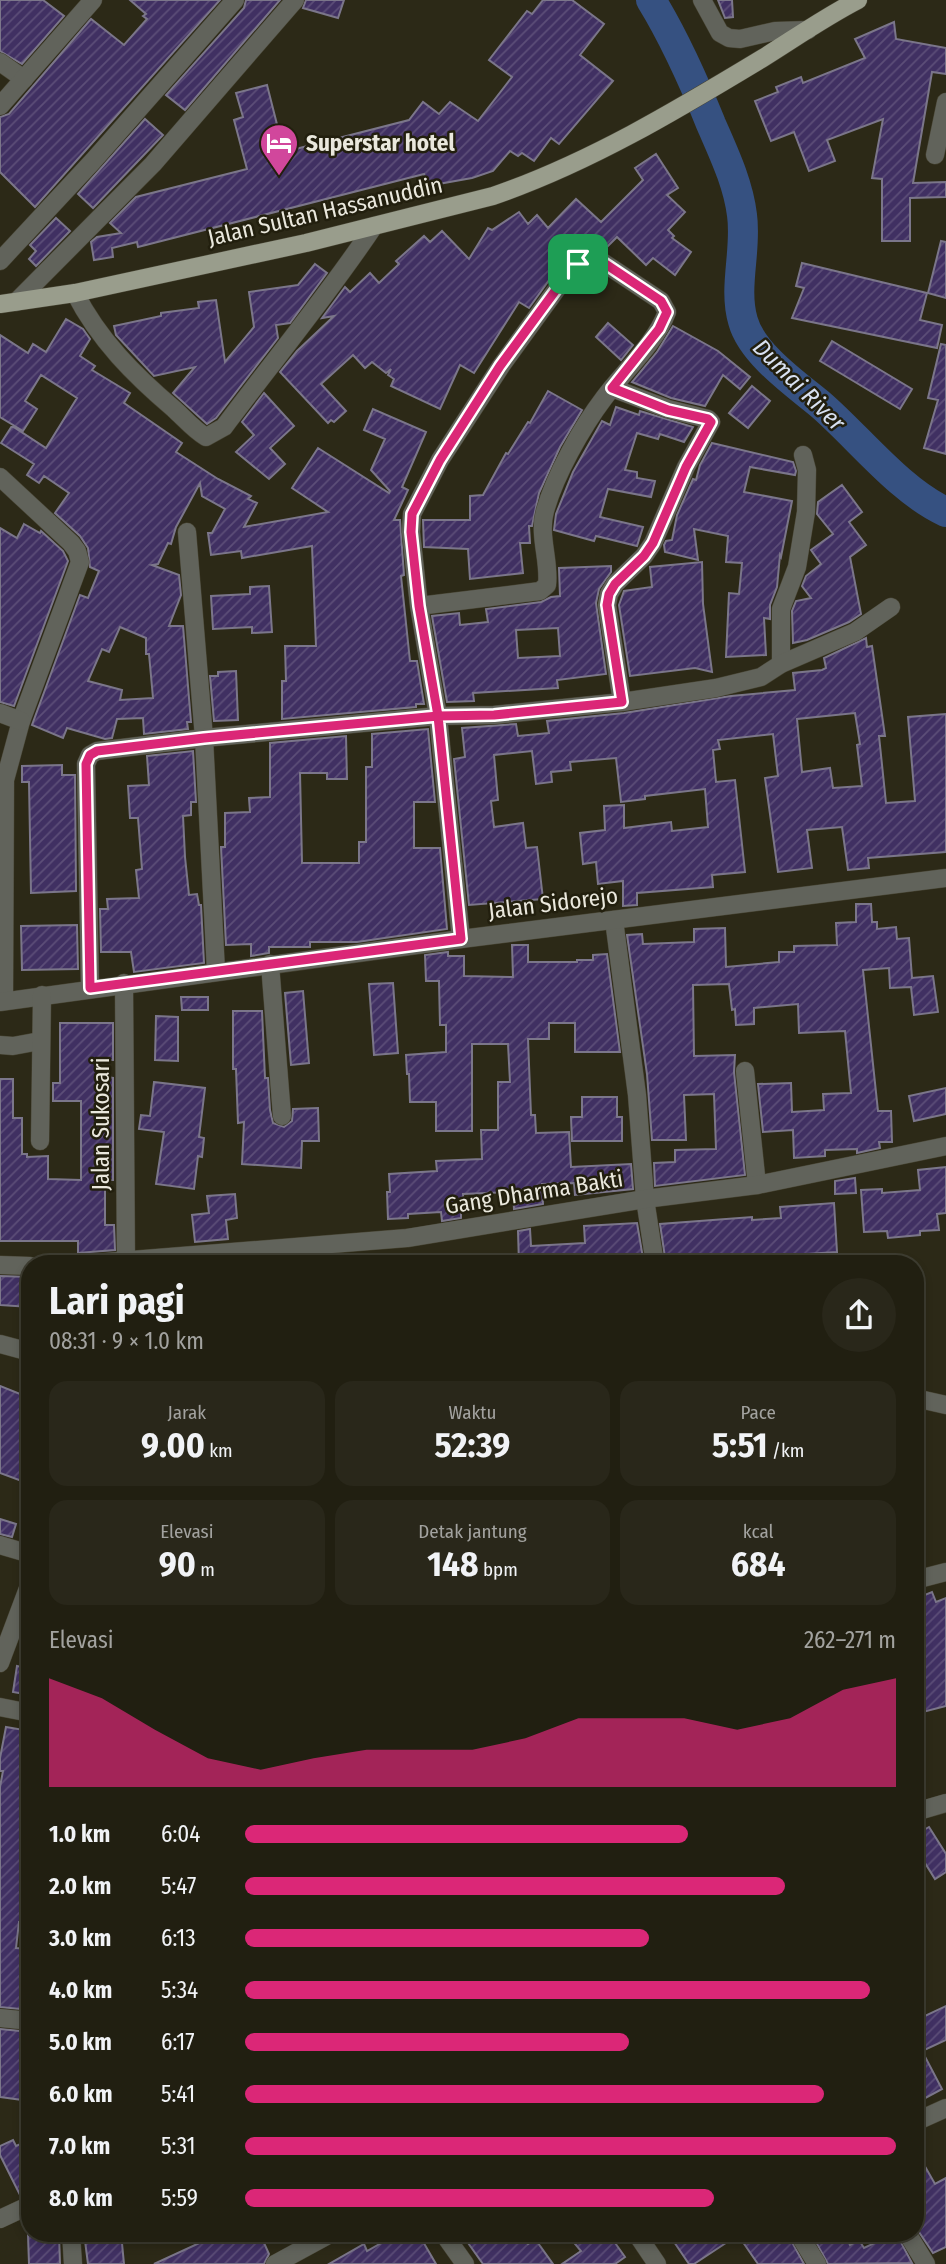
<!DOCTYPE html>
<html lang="id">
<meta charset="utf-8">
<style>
body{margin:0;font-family:"Fira Sans Condensed",sans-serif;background:#29271a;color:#f1f3f6;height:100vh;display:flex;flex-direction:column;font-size:26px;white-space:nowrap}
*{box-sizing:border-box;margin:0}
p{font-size:23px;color:#a2a29f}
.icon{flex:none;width:38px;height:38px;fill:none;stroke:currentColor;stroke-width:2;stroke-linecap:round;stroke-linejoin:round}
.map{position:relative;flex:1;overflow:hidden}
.side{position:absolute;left:21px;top:1255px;width:903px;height:987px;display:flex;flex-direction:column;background:#211f11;border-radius:28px;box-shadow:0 4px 10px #0003,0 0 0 2px #3e3d31}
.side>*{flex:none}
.pin{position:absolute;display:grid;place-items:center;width:60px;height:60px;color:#fff;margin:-30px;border-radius:14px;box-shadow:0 4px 10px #0006}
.round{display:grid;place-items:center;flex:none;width:74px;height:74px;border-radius:37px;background:#29271a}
.head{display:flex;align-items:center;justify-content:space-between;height:119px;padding:0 28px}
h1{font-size:38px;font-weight:700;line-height:52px}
.stats{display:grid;grid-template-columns:repeat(3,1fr);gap:10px;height:119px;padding:7px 28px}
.stats div{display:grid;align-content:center;border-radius:18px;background:#29271a;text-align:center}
.stats b{font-size:35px;font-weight:700}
.stats small{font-size:19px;font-weight:400}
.stats p{font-size:19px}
.chart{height:196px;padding:14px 28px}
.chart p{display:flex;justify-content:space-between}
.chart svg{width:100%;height:126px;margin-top:7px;fill:#db2777;opacity:.7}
ul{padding:0 28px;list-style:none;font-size:23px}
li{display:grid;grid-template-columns:112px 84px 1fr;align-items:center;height:52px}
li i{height:18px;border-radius:9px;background:#db2777}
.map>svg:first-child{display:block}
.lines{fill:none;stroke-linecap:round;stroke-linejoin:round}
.river{stroke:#365181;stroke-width:30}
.building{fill:url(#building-hatch);stroke:#7b768a;stroke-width:2;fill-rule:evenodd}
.minor-casing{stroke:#474433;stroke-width:19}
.major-casing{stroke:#474433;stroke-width:19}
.minor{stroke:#61635b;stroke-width:18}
.major{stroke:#999d8c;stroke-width:18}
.route-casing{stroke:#fff;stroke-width:14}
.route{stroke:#db2777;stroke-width:9}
.labels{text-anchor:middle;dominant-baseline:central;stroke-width:5;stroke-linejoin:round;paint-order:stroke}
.poi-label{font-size:23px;font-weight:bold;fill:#eae8dd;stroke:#221f0e;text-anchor:start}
.street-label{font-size:23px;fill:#eae8dd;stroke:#221f0e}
.water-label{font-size:24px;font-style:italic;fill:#d8e1f1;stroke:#221f0e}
</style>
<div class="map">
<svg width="946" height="2264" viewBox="0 0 946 2264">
<defs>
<pattern id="building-hatch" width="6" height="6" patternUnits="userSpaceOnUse" patternTransform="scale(1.75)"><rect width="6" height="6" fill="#403062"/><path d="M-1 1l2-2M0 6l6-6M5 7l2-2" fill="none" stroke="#5c4e78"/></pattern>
</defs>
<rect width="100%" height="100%" fill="#2c2917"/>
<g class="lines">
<path class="river" d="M651,0C675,39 694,82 711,124C724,154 738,183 742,215C747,250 733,287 743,321C752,354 797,385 821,405C859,438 900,491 946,512"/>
</g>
<g class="building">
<path d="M0,0H43L64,16L22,64L0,51Z"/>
<path d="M130,0H220L35,207L0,172V117L9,114L91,19L124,45L147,19L143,16L146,14Z"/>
<path d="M246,0H280L185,110L166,95L244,8Z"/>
<path d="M306,0H344L338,18L303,8Z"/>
<path d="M543,0H572L604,24L580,55L613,81L559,144L551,138L534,161L522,153L518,156L510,151L493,171L472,178L427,186L424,174L138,247L137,242L112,248L113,257L94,260L91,242L97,237L121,233L110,223L136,197L247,169L234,120L243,117L236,93L267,85L284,152L409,120L423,102L439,114L450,102L478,121L512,77L489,60L527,11L532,14Z"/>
<path d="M718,0H732L733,17L725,18Z"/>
<path d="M894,22L896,39L946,48V74L932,72L913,183L946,182V197L910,198V241H882V179L872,178L883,119L827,140L835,161L809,171L794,132L771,141L755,101L778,92L776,87L801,77L803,83L865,58L855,39Z"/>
<path d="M145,119L163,135L93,208L78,194Z"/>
<path d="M656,154L678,188L667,195L685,212L668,230L674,236L672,238L691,252L675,275L653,258L646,265L617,237L604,250L593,249L583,240L563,261L529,308L519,302L474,373L460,365L440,409L391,386L394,379L388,375L391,369L386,373L372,362L365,368L353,355L321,384L346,411L334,422L331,420L328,423L280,372L297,351L334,316L322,318L345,287L350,292L370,273L379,283L399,264L396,261L424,236L430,242L442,231L469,259L488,228L492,230L519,212L528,224L537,215L548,228L576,199L601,222L643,180L635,168Z"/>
<path d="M56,218L70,231L36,266L29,259L36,251L30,245Z"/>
<path d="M941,241L946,242V298L928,293Z"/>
<path d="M802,263L927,293L920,320L942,325L937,348L792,318L804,288L796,286Z"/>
<path d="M315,264L327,273L290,323L276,325L278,338L216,418L207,424L173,393L195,367L154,376L116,335L114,326L161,316V313L199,308L198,302L216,300L225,362L254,327L249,292L298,285Z"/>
<path d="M66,319L83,329L90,339L80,356L95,366L92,370L130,393L124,403L182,443L176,452L218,479L251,496L248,499L257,503L244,527L328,512L292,488L318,448L389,493L390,491L371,470L385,439L364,430L373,409L426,432L402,487L408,490L394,520H400L404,575L401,576L410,661H417L424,704H416V707L282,719V681H286L285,646H316L312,546L242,558L241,551L211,555L208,533H212L225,509L202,496L200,483L176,527L171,544L168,543L158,564L152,565L179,575L181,595L169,626H183L191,722H187L188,729L144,734L143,718L117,719L112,738L105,739L67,728L63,738L32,725L80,595L88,598L99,571L90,567L88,548L80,536L55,513L69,493L44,476L39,483L27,475L34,464L1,443L12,426L46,448L77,398L41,375L25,401L37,409L23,431L0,417V335L28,353L33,344L46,352ZM120,627L146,638V654H149L153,698L120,700L122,690L88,681L102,649L109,652Z"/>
<path d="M608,323L633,345L621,360L596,337Z"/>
<path d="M673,326L718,351L750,377L740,389L723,375L705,406L671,398L632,382L657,352Z"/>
<path d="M832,341L912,389L900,409L820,361Z"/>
<path d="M941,344L946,345V454L924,448L938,400L928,398Z"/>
<path d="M752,386L770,401L748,428L729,413Z"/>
<path d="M548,391L582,410L560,447L539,493L532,526H529L530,543H520L523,573L470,579L468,549L424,547L423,520H470V496L483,495L506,453L508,454L528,422L530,423Z"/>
<path d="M264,393L294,426L270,448L285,464L269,479L236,452L254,435L242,422Z"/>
<path d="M616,407L639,415L640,411L693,427L684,442L660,434L658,439L637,433L625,470L637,472V478L655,481L651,497L608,489L600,517L643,527L637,546L596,536L594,541L554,530L556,514L573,472L602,421L610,425Z"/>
<path d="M712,443L793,462L796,471L795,475L750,467L744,492L792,501L781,557L780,555L777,587L770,605V619L764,618L766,655L726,657L729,593L739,594L742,563L726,562L728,536L694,529L698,560L665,552L664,545L666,541L672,540L677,515L693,479L696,480L700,465Z"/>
<path d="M842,485L862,512L849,522L866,545L850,557L861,614L849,622L807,640L793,643L792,611L796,601L811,598L802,586L806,576L821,564L811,550L833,534L817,514L818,502Z"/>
<path d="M24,524L40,533L41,531L63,551L68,561L14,706L0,702V528L17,538Z"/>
<path d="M702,562L703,604L712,672L695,668L630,676L619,605L624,591L652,587L650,567Z"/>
<path d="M611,566V572L599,589L596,603L606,674L557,680L558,688L473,693L474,701L447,702L432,616L459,613L460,625L488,622L486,609L541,602L551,597L560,596L559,568ZM558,628L560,656L518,658L516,630Z"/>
<path d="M269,586L272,632L252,633V627L213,629L211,596L250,594V587Z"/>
<path d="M866,638L867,647L872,646L885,736H879L886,803L915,801L908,717L946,714V852L868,858L869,868L848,870L842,827L807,830L812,868L778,872L765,778L778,776L773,734L718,740L720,749L713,750L716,782L735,780L745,872L712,875L713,887L637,893V905L623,906V881L598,884L596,862L583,864L580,833L605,830L604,806L624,805V828L671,822L672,831L708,827L705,789L645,796V799L621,802L616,758L570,762L571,770L551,772L552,782L536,784L532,751L494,755L498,800L491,801L494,827L523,823L526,848L537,847L543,899L469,905L454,759L465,757L462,728L516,724L518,736L549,733L547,721L624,713L731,696L795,690L793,673L822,670L826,668L824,658ZM855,713L860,744L857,745L862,786L833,788L830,768L802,772L797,719Z"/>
<path d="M236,671L238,720L214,721L210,676H218V672Z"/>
<path d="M428,729L435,802H414V848H440L447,929L357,942H310V947H269V953L251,956V944L226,945L221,847H225V813L250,812L249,798L270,797V743L346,736L347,779H327V773H300L302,863H359V842H366V767H372V734Z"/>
<path d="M193,751L196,802H191V815L183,816L185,857L189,895L197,894L199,905H201L204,963L134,972L131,952H101L100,909H108L107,899L139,898L136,870L142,869L138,818H130L128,786L149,785L147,756Z"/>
<path d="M62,765V775H75L76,891L31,893L29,782H22V766Z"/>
<path d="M856,904H871L872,922H877V929L896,927L897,939L909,938L912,978L933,976L938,1012L914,1015L911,987L890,988L889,968L863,970L878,1111H891L892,1142H879L880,1148L857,1153V1149L825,1150V1156L794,1158L793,1130L763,1132L758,1084L791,1083L792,1112L824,1110L823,1094L851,1093L845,1031L799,1033L798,1004L754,1008V1024L736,1025L735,1009L732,1010L729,984L693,985L694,1056L735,1055L734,1072L745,1175L655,1186L654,1163L675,1162V1150L716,1149L714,1094L684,1095L686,1140H652L647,1074L627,935L642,934L643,944L694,942V929L725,928L726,967L779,962V952H794V946L837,945L836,923L856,922Z"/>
<path d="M77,925L78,969L22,970L21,926Z"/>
<path d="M512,945H528V962H577V960H593V955L607,954L620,1052H575V1023H549V1039H528L531,1115H535L536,1133L569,1132L571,1167L631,1164L633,1189L575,1195L574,1183L542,1184L543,1204L514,1209L513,1192L463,1194L464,1212H461V1218L442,1221L441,1212L408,1214V1218L388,1219L387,1192H390L389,1174L437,1171L436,1161L482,1159L481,1130H498V1082H510L508,1044H472V1131H436V1102H410L409,1074H407L406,1055L446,1052V1025H440L439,981H426L425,955L448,952V956H464V976L513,977Z"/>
<path d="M393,983L398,1053L374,1055L369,984Z"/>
<path d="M303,991L309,1063L291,1065L285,993Z"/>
<path d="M181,997H208V1010H182Z"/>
<path d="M233,1011H262L265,1078H268L270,1110L273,1123L284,1127L292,1121L293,1109L318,1108L319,1141H302L301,1168L242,1164L244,1122L238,1123L236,1069H233Z"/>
<path d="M156,1016L178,1017V1061L155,1060Z"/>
<path d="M60,1023H113V1060H99L98,1076L113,1078V1180H105V1225H114L115,1250L78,1253V1241H0V1079H13V1118H22V1154H27V1157L48,1156V1179L81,1180V1101H53V1083H60Z"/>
<path d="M154,1082L205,1088L199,1137L204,1138L202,1157L198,1156L194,1189L156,1184L164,1132L139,1129L141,1115L150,1116Z"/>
<path d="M946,1088V1114L914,1121L909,1096Z"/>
<path d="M582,1097H617V1117H622V1141H572L571,1117H582Z"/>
<path d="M946,1167V1213L937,1214L939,1230L920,1231V1235L888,1238L887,1231L864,1232L861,1190L882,1189V1193L920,1190L918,1170Z"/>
<path d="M855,1178L856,1193L835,1194V1181Z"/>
<path d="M235,1194L237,1218L226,1220L228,1239L195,1242L192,1215L209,1213L207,1196Z"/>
<path d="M834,1203L837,1252L807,1254V1261L782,1264H666L660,1224L752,1217V1220L781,1218L780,1207Z"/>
<path d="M637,1223L643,1258L615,1260V1256L578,1258V1264H519L518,1231L530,1229L531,1246L585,1243L584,1226Z"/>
<path d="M0,1276L30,1277V1307L0,1305Z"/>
<path d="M0,1386L30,1398V1484L0,1473Z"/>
<path d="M0,1519L16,1524L12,1537L0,1534Z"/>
<path d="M932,1592L936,1602L946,1598V1706L915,1714V1599Z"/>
<path d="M17,1666L30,1669V1695L13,1692Z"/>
<path d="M6,1727L30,1731V1923L19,1922L16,1948L30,1949V2010L0,2007V1787L3,1771H0V1758Z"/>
<path d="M929,1827L946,1854V1872L935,1879L915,1847V1835Z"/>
<path d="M915,2002L925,2016L946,2006V2040L922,2051L942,2089L920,2101L915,2092Z"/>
<path d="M0,2029L30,2032V2101L0,2097Z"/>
<path d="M13,2140L16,2146L30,2140V2190L20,2195L0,2155V2146Z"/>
<path d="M915,2149L935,2184L946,2178V2247L933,2253L915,2226L922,2222L915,2209Z"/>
<path d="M84,2233H121L124,2264H88Z"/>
<path d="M221,2233H286L264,2243L269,2254L264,2264H154Z"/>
<path d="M399,2233H418L436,2264H329L364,2244L367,2251Z"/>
<path d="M461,2233H520L528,2244L535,2239L553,2264H483Z"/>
<path d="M566,2233H608L625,2257L615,2264H562L581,2251Z"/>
<path d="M668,2233H787L804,2264H758L738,2235L694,2264H689Z"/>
<path d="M811,2233H845L850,2245L859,2240L864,2248L896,2233L912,2263L828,2264Z"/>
<path d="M59,2234L60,2264H29L28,2235Z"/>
</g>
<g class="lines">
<defs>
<g id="minor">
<path d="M702,0L720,33L729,38L740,39L775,31L808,30"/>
<path d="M0,62L24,79"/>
<path d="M0,106L93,0"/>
<path d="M935,155L946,102"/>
<path d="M0,261L93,161L235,0"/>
<path d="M75,293C99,340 134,375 174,409C184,418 194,430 206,437L224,427C274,360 328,295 374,226"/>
<path d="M16,302L153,164L295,0"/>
<path d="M612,388L668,409L708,419L711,422L686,467L653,543L644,556L615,584L609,594L607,605L622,702"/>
<path d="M0,477L71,543L77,551L80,562L21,721L5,780L4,1001"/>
<path d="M187,532L204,738L216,971"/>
<path d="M419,606L540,591L547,585C550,561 538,535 545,511C555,475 582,427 604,398C625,370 655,344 667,312L661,301L601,261L588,260L572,268L501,366L440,460L412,514L411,532L419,606L438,716L461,939"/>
<path d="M781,664V609L797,567L806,512L807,470L803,455"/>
<path d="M0,713L21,721"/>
<path d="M614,920L637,1095L645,1199L655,1264"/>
<path d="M270,964L282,1116"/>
<path d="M124,983L126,1264"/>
<path d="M90,988L86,764L90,755L97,751L204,738L438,716L494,715L622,702L716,688L761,677L781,664L855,632L891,607"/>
<path d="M0,1002L461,939L946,878"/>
<path d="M0,1045L13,1046L40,1041"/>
<path d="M745,1071L757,1185"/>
<path d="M40,1141L42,995"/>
<path d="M81,1264L407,1238L645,1199L757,1185L946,1146"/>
<path d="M0,1265L30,1266"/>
<path d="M0,1344L30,1352"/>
<path d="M915,1398L946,1405"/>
<path d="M0,1545L30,1554"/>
<path d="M915,1580L946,1572"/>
<path d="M0,1663L30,1583"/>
<path d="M0,1707L30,1713"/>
<path d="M915,1812L946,1803"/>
<path d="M0,2018L30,2021"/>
<path d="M915,2122L946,2108"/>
<path d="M0,2219L30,2205"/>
<path d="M71,2233L73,2264"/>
<path d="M443,2233L465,2264"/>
<path d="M636,2233L657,2264"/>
<path d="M798,2233L817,2264"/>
<path d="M907,2233L926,2264"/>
<path d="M275,2264L332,2233"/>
</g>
<path id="major" d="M0,304L75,293L306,243L493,196C589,163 677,110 763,58C795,38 825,17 858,0"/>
</defs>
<use href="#minor" class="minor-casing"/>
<use href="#major" class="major-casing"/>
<use href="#minor" class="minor"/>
<use href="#major" class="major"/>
</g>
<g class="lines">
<defs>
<path id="route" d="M578,264L572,268L500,366L440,460L412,514L411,532L419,606L438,716L204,738L97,751L90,755L86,764L90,988L461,939L438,716L494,715L622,702L607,605L609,594L615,584L644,556L653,543L686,467L711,422L708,419L668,410L612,388L659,329L667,312L661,301L601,261L588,260L578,264"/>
</defs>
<use href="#route" class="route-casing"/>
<use href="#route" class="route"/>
</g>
<defs>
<symbol id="hotel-pin" viewBox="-11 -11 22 30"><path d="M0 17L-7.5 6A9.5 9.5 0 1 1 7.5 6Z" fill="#d1479c" stroke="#221f0e"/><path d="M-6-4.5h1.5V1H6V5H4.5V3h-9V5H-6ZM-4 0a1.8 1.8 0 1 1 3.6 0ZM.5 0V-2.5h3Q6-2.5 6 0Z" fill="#fff"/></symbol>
</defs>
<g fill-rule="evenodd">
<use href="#hotel-pin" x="257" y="121" width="44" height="60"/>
</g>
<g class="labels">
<g class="poi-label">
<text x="306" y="143">Superstar hotel</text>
</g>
<g class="street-label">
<text transform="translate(325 211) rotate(-13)">Jalan Sultan Hassanuddin</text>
<text transform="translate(553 903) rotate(-7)">Jalan Sidorejo</text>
<text transform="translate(101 1124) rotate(-90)">Jalan Sukosari</text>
<text transform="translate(534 1192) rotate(-9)">Gang Dharma Bakti</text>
</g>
<g class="water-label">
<text transform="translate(799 385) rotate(45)">Dumai River</text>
</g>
</g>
</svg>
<div class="pin" style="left:578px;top:264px;background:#1e9e55"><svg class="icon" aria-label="arrive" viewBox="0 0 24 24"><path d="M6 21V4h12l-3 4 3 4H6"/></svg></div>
<section class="side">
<div class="head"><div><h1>Lari pagi</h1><p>08:31 · 9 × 1.0 km</p></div><a class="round"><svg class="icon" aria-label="share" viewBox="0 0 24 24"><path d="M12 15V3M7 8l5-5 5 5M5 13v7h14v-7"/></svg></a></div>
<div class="stats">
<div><p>Jarak</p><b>9.00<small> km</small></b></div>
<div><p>Waktu</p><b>52:39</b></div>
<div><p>Pace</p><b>5:51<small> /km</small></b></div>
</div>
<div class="stats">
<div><p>Elevasi</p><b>90<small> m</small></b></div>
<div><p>Detak jantung</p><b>148<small> bpm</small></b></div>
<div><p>kcal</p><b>684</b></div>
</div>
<div class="chart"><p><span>Elevasi</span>262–271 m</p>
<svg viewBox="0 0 160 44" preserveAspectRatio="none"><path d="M0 44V6L10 13L20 24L30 34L40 38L50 34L60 31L70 31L80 31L90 27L100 20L110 20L120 20L130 24L140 20L150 10L160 6V44z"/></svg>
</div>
<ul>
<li><b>1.0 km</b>6:04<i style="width:68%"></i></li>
<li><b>2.0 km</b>5:47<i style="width:83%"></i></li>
<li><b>3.0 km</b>6:13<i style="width:62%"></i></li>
<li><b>4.0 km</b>5:34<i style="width:96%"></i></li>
<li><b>5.0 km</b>6:17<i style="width:59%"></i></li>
<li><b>6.0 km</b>5:41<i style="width:89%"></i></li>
<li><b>7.0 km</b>5:31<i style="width:100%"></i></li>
<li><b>8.0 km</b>5:59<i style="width:72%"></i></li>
</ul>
</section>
</div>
